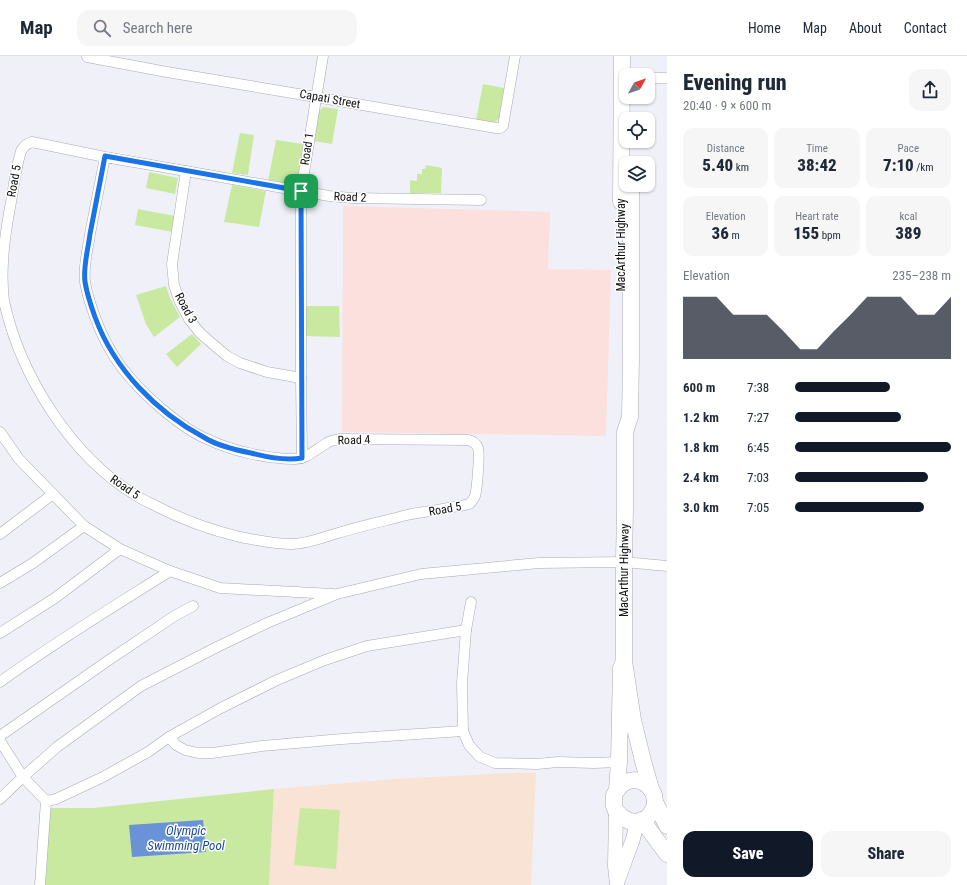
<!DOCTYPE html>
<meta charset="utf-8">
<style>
body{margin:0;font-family:"Roboto Condensed",sans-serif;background:#f6f6f7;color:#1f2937;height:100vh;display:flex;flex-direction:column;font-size:15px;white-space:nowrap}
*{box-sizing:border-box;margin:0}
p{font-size:13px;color:#747a83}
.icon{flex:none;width:22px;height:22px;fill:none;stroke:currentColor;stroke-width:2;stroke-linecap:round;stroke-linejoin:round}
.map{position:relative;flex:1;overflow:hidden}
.side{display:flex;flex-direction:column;background:#fff;width:300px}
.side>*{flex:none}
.needle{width:26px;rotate:50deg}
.controls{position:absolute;left:619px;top:12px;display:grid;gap:8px}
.controls a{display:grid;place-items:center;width:36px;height:36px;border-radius:8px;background:#fff;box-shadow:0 1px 3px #0004;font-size:20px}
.pin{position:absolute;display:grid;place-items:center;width:34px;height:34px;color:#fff;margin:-17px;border-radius:8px;box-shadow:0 2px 6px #0006}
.round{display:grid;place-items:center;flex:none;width:42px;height:42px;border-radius:12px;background:#f6f6f7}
.summary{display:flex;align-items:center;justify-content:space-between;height:68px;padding:0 16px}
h1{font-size:22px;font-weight:800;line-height:30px}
.metrics{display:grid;grid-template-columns:repeat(3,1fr);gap:6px;height:68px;padding:4px 16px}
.metrics div{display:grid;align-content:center;border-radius:10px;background:#f6f6f7;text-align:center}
.metrics b{font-size:17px;font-weight:800}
.metrics small{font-size:11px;font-weight:400}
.metrics p{font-size:11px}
.chart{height:112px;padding:8px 16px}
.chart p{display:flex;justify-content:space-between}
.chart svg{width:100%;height:72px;margin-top:4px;fill:#111827;opacity:.7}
.button{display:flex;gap:8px;margin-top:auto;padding:8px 16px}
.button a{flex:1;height:46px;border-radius:12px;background:#111827;color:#fff;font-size:16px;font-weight:800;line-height:46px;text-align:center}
.button a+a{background:#f6f6f7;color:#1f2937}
ul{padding:0 16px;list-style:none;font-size:13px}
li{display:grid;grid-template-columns:64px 48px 1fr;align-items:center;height:30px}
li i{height:10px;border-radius:5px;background:#111827}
header{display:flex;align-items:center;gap:24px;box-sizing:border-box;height:56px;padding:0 20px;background:#fff;border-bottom:1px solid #e0e1e3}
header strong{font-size:19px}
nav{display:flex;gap:22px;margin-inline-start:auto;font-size:14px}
.search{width:280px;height:36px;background:#f6f6f7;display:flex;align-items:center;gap:10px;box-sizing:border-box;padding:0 14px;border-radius:12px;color:#747a83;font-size:15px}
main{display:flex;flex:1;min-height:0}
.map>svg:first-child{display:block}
.education{fill:#f8e3d4}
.medical{fill:#fbe0dd}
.green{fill:#c9e9a1}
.water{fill:#6a92d7}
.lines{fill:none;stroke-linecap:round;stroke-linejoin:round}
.minor-casing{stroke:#a9a9b1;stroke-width:11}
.secondary-casing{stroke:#a9a9b1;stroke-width:15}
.trunk-casing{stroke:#a9a9b1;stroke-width:17}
.minor{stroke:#fff;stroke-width:10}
.secondary{stroke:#fff;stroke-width:14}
.trunk{stroke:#fff;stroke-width:16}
.route-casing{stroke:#fff;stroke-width:8}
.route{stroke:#1a73e8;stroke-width:5}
.labels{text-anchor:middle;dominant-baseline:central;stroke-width:3;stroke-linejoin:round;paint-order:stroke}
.street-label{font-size:12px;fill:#0f0f11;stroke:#fefefe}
.water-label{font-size:13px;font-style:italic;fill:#1d4b9c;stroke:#fefefe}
</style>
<header>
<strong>Map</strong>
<div class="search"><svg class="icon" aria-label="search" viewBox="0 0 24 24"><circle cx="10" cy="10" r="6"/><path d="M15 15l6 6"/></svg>Search here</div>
<nav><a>Home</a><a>Map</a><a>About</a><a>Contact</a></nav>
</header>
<main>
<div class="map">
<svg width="667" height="829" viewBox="0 0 667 829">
<rect width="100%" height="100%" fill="#f0f0f9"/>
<path class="education" d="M512,717H536L531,829H269L274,733L396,723Z"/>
<path class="medical" d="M343,150L550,156L548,213L611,214L606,380L342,376Z"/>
<g class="green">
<path d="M483,28L504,32L499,62C494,70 485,66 476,64Z"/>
<path d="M323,51L338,53L332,88L314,85L319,55Z"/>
<path d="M240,77L254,79L248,119L232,117Z"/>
<path d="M276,84L303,88L296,130L268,125Z"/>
<path d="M426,109L442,112L441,137H410V124L417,125V118H422V113H425Z"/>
<path d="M149,116L178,122L175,138L146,132Z"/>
<path d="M232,129L266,135L259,171L224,166Z"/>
<path d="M138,153L175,160L173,176L135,169Z"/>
<path d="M166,230L170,242L180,261L154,281L146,268L136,239Z"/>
<path d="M305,250H339L340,281L304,280Z"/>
<path d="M192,278L201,288L177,311L166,298Z"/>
<path d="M274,733L269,829H42L48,752H93Z"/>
<path d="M300,752L340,754L336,813L294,809Z"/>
</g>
<path class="water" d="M203,764L206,796L132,801L129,769Z"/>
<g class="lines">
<defs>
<g id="minor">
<path d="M87,1L167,16L316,41L496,72H500L503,70L515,0"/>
<path d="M648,22H667"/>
<path d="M105,101C100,126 95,152 90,178C88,193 83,210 85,226C87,238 91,250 95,261C109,300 130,326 162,353C175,364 190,376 207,383C232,395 267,403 295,403C307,403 316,393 327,387C331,384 336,384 341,383L468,384C473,385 476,387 478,392C480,397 477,434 475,440C473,444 472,446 469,448C462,450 454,451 447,452C434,455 420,456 407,459C384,465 361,470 338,477C323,481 308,488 292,488C274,488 257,484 240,481C211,474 183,464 156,450C150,447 143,444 137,440C71,401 20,319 4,245C0,212 5,178 11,146C14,129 16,111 21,95C24,90 27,87 32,86L105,101L329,140L352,142L481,144"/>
<path d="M186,115L172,208L174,229L179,244L189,263L200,277L215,290L227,300L240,307L267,316L301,322"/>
<path d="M0,376L19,403L84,470L120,493L170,515L220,532L333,538"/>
<path d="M302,402L301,322V135L323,0"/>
<path d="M0,478L53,438"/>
<path d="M0,527L33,507L84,470"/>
<path d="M466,574L471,546"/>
<path d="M0,577L55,542L120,493"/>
<path d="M0,626C55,586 113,551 170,515"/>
<path d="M0,680L109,604L176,559L193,550"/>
<path d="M169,681L176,689L185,694L198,697H212L262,690L342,683L463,675L469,689L480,701L495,707L537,708L558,706L594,707L619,706"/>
<path d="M0,685L23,721L46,745"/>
<path d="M0,743L23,721L57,691L141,630L217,591L267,567L337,538L421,518L539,507L624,506L667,510"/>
<path d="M46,745L56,743L103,721L148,696L169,681L219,653L277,624L325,604L367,590L466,574L462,627L463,675"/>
<path d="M40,829L46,745"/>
</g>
<g id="secondary">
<path d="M616,755L615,810L617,829"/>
<path d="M618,824L633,783L637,766"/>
</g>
<g id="trunk">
<path d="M621,146L622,0"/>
<path id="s1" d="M624,605L621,612L619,706L617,734L614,739V750L616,755L622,761L629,765L637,766L647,762L651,757L654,752L655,746L654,739L651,733L643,705L633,664L624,605V506L625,453V376L630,361L631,303V129"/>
<path d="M617,734C627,721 640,721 651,733"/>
<path d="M655,746L667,770"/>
<path d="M642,764L667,798"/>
</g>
</defs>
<use href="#minor" class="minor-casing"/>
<use href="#secondary" class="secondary-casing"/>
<use href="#trunk" class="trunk-casing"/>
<use href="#minor" class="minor"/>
<use href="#secondary" class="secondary"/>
<use href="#trunk" class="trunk"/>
</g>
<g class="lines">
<defs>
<path id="route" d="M105,100L301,135L302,402C286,405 266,401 251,397C236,394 218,390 205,382C156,356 114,313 95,261C91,250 87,238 85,226C83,210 88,194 90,178C95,152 100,126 105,100Z"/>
</defs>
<use href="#route" class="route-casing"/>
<use href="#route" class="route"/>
</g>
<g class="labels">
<g class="street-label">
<text transform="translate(330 43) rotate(10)">Capati Street</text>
<text transform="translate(307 93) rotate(-81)">Road 1</text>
<text transform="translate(14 125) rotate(-80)">Road 5</text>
<text transform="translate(350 141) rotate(3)">Road 2</text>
<text transform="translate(621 189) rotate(-90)">MacArthur Highway</text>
<text transform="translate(186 252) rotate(62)">Road 3</text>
<text transform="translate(354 384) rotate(-2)">Road 4</text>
<text transform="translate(125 431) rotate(35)">Road 5</text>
<text transform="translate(445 453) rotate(-10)">Road 5</text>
<text stroke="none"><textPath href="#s1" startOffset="441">MacArthur Highway</textPath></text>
</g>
<g class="water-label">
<text x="186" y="774">Olympic<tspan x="186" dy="15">Swimming Pool</tspan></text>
</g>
</g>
</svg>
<div class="controls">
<a><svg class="needle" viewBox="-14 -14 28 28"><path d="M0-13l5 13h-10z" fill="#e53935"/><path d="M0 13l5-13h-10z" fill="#747a83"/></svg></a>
<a><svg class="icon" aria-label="locate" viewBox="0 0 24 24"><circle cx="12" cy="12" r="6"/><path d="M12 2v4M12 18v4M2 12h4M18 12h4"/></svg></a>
<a><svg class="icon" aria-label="layers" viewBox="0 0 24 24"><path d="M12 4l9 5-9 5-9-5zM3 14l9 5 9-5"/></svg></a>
</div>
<div class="pin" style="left:301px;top:135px;background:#1e9e55"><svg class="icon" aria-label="arrive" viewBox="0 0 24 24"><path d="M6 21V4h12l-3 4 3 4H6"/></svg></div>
</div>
<section class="side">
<div class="summary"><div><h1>Evening run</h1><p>20:40 · 9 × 600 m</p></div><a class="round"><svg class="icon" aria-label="share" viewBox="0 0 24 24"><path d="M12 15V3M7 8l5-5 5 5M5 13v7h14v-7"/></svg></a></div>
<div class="metrics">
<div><p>Distance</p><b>5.40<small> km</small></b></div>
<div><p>Time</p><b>38:42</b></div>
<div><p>Pace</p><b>7:10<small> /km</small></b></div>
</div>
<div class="metrics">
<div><p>Elevation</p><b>36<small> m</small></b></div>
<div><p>Heart rate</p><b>155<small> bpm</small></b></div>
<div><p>kcal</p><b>389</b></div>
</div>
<div class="chart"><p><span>Elevation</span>235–238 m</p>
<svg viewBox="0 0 160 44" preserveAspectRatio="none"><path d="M0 44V6L10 6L20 6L30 17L40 17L50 17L60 27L70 38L80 38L90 27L100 17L110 6L120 6L130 6L140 17L150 17L160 6V44z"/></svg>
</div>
<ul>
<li><b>600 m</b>7:38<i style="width:61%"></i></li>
<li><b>1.2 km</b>7:27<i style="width:68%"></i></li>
<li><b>1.8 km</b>6:45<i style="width:100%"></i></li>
<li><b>2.4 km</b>7:03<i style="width:85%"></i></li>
<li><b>3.0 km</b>7:05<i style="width:83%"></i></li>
</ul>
<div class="button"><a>Save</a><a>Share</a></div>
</section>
</main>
